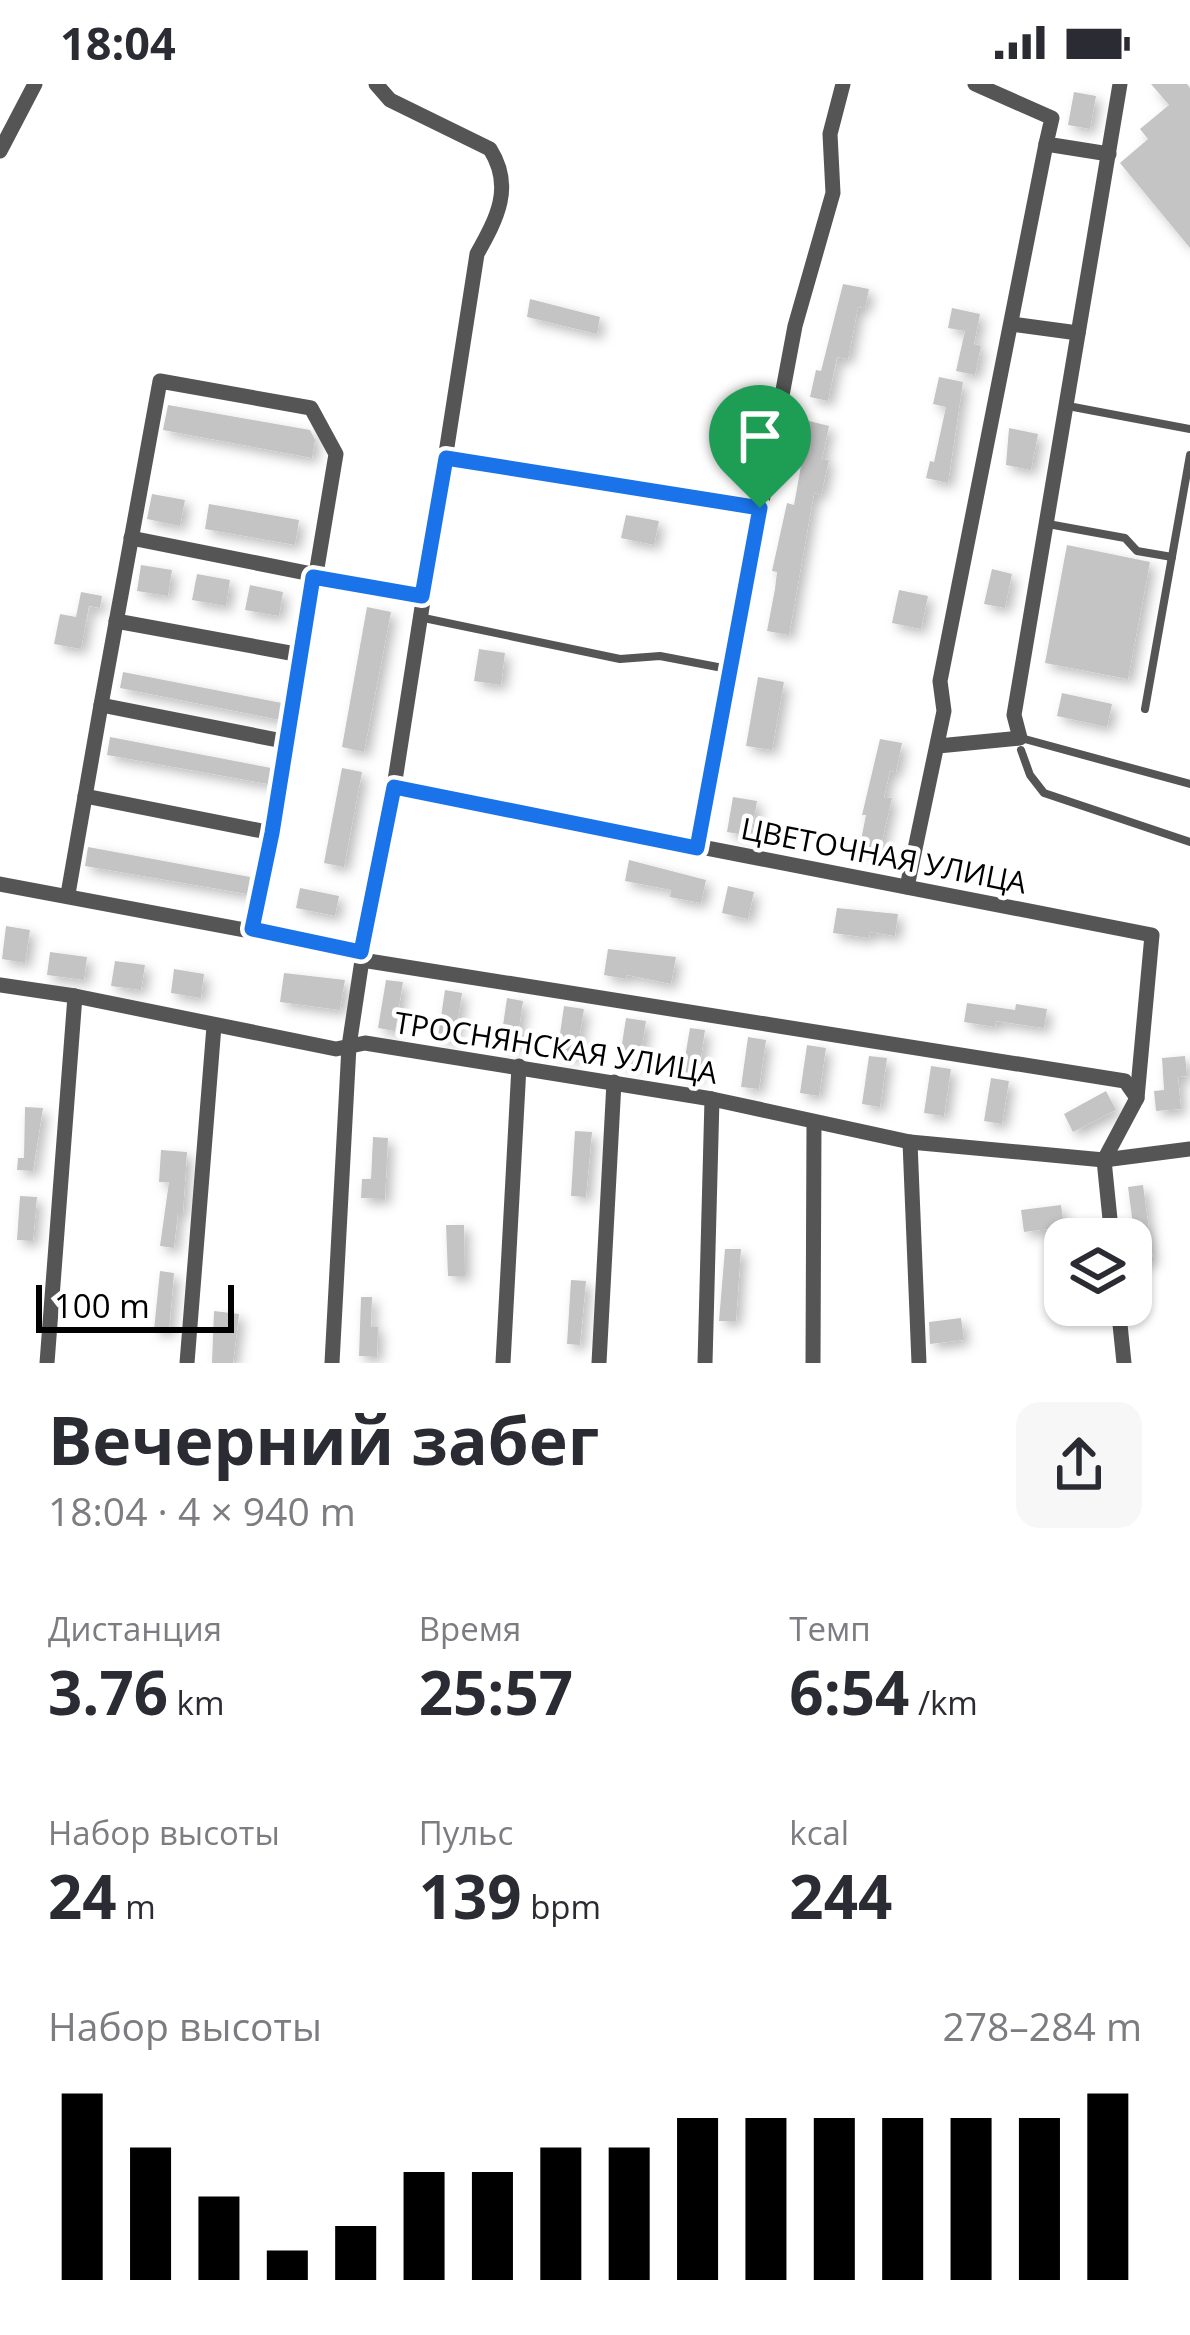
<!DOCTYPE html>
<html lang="ru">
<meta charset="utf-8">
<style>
body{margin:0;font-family:"Open Sans",sans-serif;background:#f7f7f7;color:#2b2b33;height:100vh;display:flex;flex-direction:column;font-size:45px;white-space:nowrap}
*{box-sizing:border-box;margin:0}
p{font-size:39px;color:#7c7c81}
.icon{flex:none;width:66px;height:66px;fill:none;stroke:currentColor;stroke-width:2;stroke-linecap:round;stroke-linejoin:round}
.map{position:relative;height:1279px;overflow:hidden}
.panel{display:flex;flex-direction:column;background:#fff;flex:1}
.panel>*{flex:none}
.tools{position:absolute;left:1044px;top:1134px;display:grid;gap:24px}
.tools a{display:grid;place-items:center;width:108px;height:108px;border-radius:24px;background:#fff;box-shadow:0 3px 9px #0004;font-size:60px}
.scale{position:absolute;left:36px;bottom:30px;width:198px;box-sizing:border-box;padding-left:12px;border:6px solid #000;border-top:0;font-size:33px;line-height:42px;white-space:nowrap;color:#000;-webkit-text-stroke:9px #fff;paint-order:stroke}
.pin{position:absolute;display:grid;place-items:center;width:102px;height:102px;color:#fff;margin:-123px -51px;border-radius:50% 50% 50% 0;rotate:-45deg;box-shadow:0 0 12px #0007}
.pin .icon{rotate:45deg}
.round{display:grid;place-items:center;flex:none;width:126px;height:126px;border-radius:24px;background:#f7f7f7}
.summary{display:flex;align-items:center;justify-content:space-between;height:204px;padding:0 48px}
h1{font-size:66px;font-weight:700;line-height:90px}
.stats{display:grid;grid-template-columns:repeat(3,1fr);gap:18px;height:204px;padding:12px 48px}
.stats div{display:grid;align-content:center}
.stats b{font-size:60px;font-weight:700}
.stats small{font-size:33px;font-weight:400}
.stats p{font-size:33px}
.chart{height:336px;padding:24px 48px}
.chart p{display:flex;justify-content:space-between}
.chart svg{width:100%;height:216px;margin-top:12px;stroke:#000;stroke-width:6}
.status{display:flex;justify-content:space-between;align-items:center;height:84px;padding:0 60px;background:#fff;direction:ltr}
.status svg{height:33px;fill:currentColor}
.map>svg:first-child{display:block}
.building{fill:#c4c4c4;filter:url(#shadow)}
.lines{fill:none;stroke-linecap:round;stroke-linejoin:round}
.service{stroke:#555;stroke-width:8}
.minor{stroke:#555;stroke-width:15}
.route-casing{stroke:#fff;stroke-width:24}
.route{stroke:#1a73e8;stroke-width:15}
.labels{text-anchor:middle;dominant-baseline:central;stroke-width:9;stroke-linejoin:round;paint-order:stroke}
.street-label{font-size:30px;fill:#000;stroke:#fff}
</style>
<div class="status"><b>18:04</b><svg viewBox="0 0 49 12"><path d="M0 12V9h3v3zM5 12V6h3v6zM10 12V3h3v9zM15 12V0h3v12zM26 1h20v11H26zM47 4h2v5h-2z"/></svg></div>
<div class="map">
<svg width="1190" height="1279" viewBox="0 0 1190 1279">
<defs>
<filter id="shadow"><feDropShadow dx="5.5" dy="5.5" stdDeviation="6" flood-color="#0004"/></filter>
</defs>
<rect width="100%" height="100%" fill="#fff"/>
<g class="building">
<path d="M1151,0H1187L1190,4V164L1120,79L1148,55L1140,45L1169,21Z"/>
<path d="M1074,8L1096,12L1090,45L1068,41Z"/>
<path d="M843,200L869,205L865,224L858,223L848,275L837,273L828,317L810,313L816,286L821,287Z"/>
<path d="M530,215L600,233L597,250L527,233Z"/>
<path d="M952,224L980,230L974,260L981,262L975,291L956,287L965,247L948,244Z"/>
<path d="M939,293L963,298L948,399L926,394L930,377L934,378L946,323L933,320Z"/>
<path d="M168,321L310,346L315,356L312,374L163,346Z"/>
<path d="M809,337L829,342L822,375L829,376L821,411L814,409L789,551L767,547L775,505L777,488L772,487L776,469L787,419L794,421Z"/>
<path d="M1009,344L1038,350L1031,386L1006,381Z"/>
<path d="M152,410L185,416L180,442L147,435Z"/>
<path d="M209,420L299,436L295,461L205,445Z"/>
<path d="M626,431L659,437L654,461L621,454Z"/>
<path d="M1067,461L1150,478L1128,595L1045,579Z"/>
<path d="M141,481L172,486L168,512L137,507Z"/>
<path d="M992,485L1012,490L1005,524L984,520Z"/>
<path d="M197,490L230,496L226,522L192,516Z"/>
<path d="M250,501L283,508L279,532L245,526Z"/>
<path d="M899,506L928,512L921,545L892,539Z"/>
<path d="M81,508L102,512L100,524L89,522L81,565L54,560L60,530L76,533Z"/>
<path d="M367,523L391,528L364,668L342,663Z"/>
<path d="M479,565L505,569L501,601L474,597Z"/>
<path d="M123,588L282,619L280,636L120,604Z"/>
<path d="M758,593L784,598L772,666L746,662Z"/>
<path d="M1062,609L1112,620L1107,643L1057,632Z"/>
<path d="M110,653L271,684L268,700L107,671Z"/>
<path d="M880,655L902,659L896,688L890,687L884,713L892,714L879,770L859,766L866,731H862Z"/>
<path d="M342,684L362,688L344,783L324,779Z"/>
<path d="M733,713L757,717L751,752L727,748Z"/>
<path d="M88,763L250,793L247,810L85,782Z"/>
<path d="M629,776L706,796L701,819L670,813L671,806L625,797Z"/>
<path d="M728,802L754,808L748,835L722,829Z"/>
<path d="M300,804L339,812L335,832L296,824Z"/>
<path d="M837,824L898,830L895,852L870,848L869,854L833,849Z"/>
<path d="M6,842L30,846L25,879L2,875Z"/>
<path d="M608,865L676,873L671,900L627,891L626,895L604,891Z"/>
<path d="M50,868L87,873L84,896L47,891Z"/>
<path d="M115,877L145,881L141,906L111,902Z"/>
<path d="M174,885L204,890L201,914L171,909Z"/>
<path d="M284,889L345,896L340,926L280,918Z"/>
<path d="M386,896L403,898L395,947L378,944Z"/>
<path d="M445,906L462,909L455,956L438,953Z"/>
<path d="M507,914L523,917L516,965L500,962Z"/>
<path d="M967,919L1015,926L1016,920L1047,925L1044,944L996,937L995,943L964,938Z"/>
<path d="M564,922L584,925L576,974L557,971Z"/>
<path d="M626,934L646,937L639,982L619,979Z"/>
<path d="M690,944L705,946L698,994L682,991Z"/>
<path d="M748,953L766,956L759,1005L741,1003Z"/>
<path d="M807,961L826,964L819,1012L800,1009Z"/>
<path d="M869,972L887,974L880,1023L862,1020Z"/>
<path d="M1185,972L1187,992L1178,993L1181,1025L1156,1027L1154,1007L1164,1006L1162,974Z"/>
<path d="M931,982L951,985L944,1032L924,1029Z"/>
<path d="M991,994L1009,997L1002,1040L984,1037Z"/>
<path d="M1106,1007L1116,1026L1073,1048L1064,1030Z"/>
<path d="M25,1023L43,1024L33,1087L17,1086L18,1074H24Z"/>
<path d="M575,1047L592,1048L586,1113L571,1112Z"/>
<path d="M373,1053L388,1054L385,1115L361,1114L362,1095H371Z"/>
<path d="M161,1066L187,1068L183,1128H178L174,1164L160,1162L169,1098H159Z"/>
<path d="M1143,1101L1153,1177L1138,1179L1128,1103Z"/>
<path d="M20,1112L37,1113L33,1157L17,1156Z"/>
<path d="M1061,1121L1064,1143L1024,1148L1021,1126Z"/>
<path d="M446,1141H464L465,1192H448Z"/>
<path d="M725,1165H741L736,1237H719Z"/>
<path d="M160,1187L174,1189L169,1247L154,1246Z"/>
<path d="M571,1196L586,1197L580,1261L567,1260Z"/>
<path d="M361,1213H372L371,1243H378L377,1273L359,1272Z"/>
<path d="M214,1227L239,1230L233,1279H212Z"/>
<path d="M961,1234L964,1256L930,1260L929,1238Z"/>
</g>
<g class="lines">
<g class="service">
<path d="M1068,322L1190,345"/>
<path d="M447,375L758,423"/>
<path d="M1048,440L1125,454L1137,467L1172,473"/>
<path d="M419,533L620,575L660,572L728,585"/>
<path d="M1145,625L1190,371"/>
<path d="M1021,654L1190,700"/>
<path d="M1021,666L1030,691L1044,709L1190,758"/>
</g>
<g class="minor">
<path d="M975,0L1052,34L1046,60L1109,70"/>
<path d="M0,67L35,0"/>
<path d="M1011,240L1078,249"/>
<path d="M131,454L422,512"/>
<path d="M116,537L301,571"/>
<path d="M101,621L160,297L311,324L336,370L288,658"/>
<path d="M938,662L1020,654L1014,631L1120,0"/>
<path d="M394,703L1152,851L1137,1014L1104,1076L1112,1155"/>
<path d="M85,712L272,749"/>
<path d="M697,764L795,242L833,109L830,50L843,0"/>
<path d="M0,800L361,868"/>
<path d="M907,803L944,627L940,597L1046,60"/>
<path d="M68,810L101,621L288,658L252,845"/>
<path d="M362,876L394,703L477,170C497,134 514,103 490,65L390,16L376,0"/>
<path d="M0,901L75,912L336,965L365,959L712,1015L910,1058L1104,1076L1190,1065"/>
<path d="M910,1058L919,1279"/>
<path d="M1118,1221L1124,1279"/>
<path d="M47,1279L75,912"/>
<path d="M187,1279L214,942"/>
<path d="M332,1279L349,962L362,876L1125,997L1137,1014"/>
<path d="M503,1279L519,982"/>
<path d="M599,1279L614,998"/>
<path d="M705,1279L712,1015"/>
<path d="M813,1279L814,1038"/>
</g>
</g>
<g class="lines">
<defs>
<path id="route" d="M446,374L760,424L697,764L394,703L361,868L252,845L272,749L313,493L422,512Z"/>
</defs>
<use href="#route" class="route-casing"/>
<use href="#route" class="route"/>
</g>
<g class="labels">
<g class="street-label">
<text transform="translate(884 771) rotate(11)">ЦВЕТОЧНАЯ УЛИЦА</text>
<text transform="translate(556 963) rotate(9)">ТРОСНЯНСКАЯ УЛИЦА</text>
</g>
</g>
</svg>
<div class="tools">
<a><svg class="icon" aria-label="layers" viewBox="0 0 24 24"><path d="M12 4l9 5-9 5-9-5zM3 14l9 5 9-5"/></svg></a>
</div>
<div class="scale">100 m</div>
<div class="pin" style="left:760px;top:424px;background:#1e9e55"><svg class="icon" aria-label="arrive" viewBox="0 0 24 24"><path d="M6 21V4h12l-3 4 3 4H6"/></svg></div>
</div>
<section class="panel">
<div class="summary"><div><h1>Вечерний забег</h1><p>18:04 · 4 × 940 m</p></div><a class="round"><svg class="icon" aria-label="share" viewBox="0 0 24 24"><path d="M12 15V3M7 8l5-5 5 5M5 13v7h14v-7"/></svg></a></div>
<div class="stats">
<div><p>Дистанция</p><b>3.76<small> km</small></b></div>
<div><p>Время</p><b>25:57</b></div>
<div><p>Темп</p><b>6:54<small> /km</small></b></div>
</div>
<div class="stats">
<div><p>Набор высоты</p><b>24<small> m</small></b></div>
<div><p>Пульс</p><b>139<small> bpm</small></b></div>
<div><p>kcal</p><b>244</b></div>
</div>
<div class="chart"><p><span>Набор высоты</span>278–284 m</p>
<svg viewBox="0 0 160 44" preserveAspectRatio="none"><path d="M5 44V6M15 44V17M25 44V27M35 44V38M45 44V33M55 44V22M65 44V22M75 44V17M85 44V17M95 44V11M105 44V11M115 44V11M125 44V11M135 44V11M145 44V11M155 44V6"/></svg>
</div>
</section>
